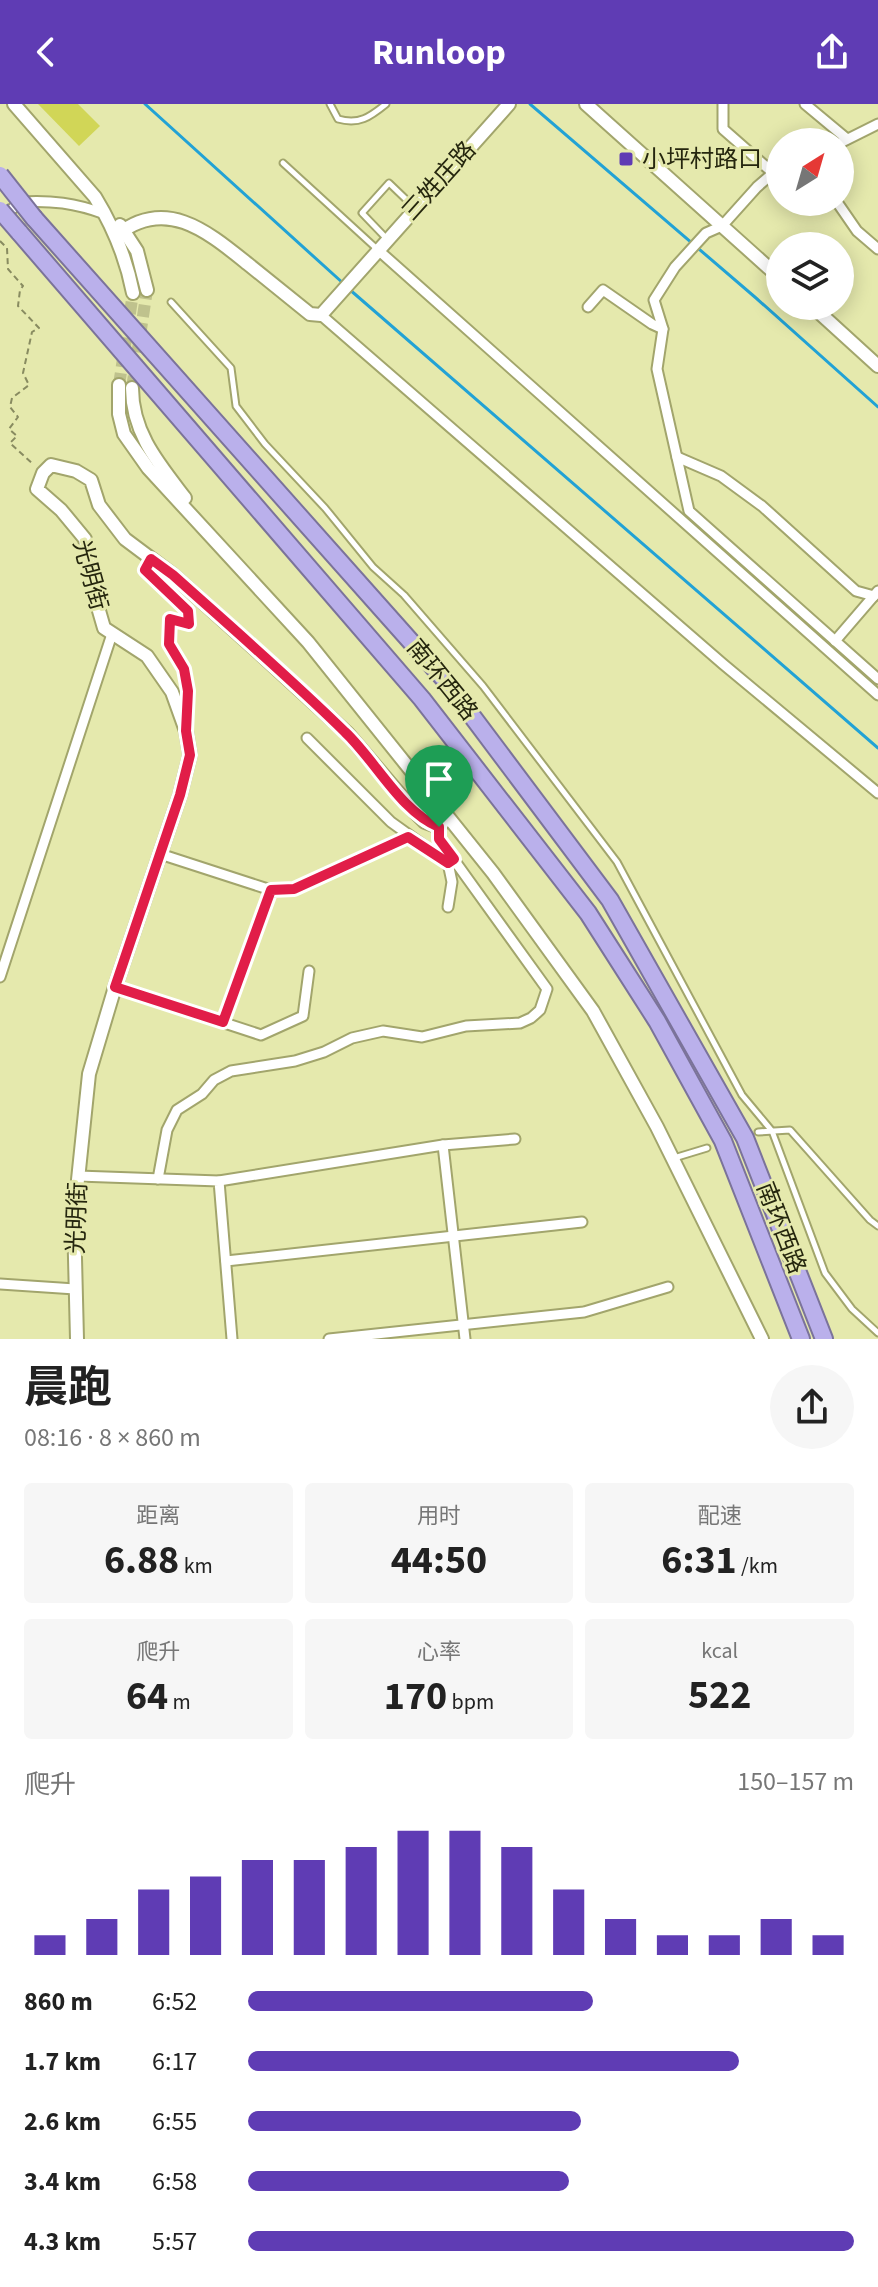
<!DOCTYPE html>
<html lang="zh">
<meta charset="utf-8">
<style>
body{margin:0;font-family:"Source Sans 3","Noto Sans SC",sans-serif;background:#f6f6f6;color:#222;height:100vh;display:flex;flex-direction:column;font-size:30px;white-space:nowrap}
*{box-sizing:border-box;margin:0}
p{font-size:26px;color:#767676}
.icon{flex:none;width:44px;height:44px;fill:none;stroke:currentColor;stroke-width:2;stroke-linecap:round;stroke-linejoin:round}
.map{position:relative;height:1235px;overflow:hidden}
.details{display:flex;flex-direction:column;background:#fff;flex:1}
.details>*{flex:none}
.needle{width:52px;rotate:37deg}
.tools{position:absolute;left:766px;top:24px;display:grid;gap:16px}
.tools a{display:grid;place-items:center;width:88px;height:88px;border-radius:50%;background:#fff;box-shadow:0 4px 20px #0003;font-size:40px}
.pin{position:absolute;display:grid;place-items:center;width:68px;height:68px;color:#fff;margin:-82px -34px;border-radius:50% 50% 50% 0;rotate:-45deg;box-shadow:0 0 8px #0007}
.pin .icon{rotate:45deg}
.round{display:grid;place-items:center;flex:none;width:84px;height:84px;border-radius:42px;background:#f6f6f6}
.overview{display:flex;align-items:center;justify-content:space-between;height:136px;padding:0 24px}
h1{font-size:44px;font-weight:700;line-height:60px}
.figures{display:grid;grid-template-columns:repeat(3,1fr);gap:12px;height:136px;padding:8px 24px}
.figures div{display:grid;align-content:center;border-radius:8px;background:#f6f6f6;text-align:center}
.figures b{font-size:40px;font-weight:700}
.figures small{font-size:22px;font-weight:400}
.figures p{font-size:22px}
.chart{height:224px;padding:16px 24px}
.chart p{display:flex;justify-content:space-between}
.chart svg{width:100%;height:144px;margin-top:8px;stroke:#5f3cb4;stroke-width:6}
ul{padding:0 24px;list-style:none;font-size:26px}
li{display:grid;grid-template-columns:128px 96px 1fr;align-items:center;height:60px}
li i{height:20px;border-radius:10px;background:#5f3cb4}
header{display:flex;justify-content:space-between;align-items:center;height:104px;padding:0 24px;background:#5f3cb4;color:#fff;font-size:36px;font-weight:700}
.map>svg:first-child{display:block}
.green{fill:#d1d657}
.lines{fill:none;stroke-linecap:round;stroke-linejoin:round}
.stream{stroke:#22a2d5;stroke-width:3}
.tertiary-tunnel{stroke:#bfc28d;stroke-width:12;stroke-dasharray:12 6;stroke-linecap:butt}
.service-casing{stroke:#a2a56c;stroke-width:9}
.minor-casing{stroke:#a2a56c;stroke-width:13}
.tertiary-casing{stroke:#a2a56c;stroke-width:16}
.trunk-casing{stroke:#7b739a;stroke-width:20}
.path{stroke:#888b60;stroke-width:2;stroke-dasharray:6 4;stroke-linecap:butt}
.service{stroke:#fff;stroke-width:5}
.minor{stroke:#fff;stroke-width:9}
.tertiary{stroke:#fff;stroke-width:12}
.trunk{stroke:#bab0eb;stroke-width:16}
.trunk-bridge-casing{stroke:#7b739a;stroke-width:20;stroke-linecap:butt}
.trunk-bridge{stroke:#bab0eb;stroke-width:16}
.route-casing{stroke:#fff;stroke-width:16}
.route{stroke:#e11d48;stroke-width:10}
.poi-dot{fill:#5f3cb4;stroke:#e5e9ad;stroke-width:3}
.labels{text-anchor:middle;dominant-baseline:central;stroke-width:6;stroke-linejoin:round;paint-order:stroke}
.poi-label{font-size:24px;fill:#25260e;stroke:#e5e9ad;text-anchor:start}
.street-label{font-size:24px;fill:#25260e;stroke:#e5e9ad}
</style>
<header><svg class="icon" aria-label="back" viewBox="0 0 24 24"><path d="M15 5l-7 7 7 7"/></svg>Runloop<svg class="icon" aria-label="share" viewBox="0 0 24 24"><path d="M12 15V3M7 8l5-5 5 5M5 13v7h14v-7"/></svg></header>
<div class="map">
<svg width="878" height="1235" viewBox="0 0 878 1235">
<rect width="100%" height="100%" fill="#e5e9ad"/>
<path class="green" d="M38,0H78L100,22L79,42Z"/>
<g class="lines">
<g class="stream">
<path d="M145,0L344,180"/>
<path d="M530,0L756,194L878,303"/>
<path d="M349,185L878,644"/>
</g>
<g class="tertiary-tunnel">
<path d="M119,281L133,189"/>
<path d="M132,284L147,186"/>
</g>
<defs>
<g id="service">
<path d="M330,0L338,15C359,21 370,13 386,0"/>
<path d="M283,59L377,145"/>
<path d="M386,134L362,109L389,79L414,103"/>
<path d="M171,198L231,264L236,302L265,340L325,404L373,463L404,491L483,582L617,758L742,991L772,1027L825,1169L852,1205L878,1229"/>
<path d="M758,1028L790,1026L870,1116L878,1122"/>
<path d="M674,1054L707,1044"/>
</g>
<g id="minor">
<path d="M723,0V25L772,68"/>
<path d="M805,0L847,35"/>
<path d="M840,39L878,20"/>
<path d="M780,63L757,83L722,122L706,129L675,163L654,196L663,225L657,265L689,407L878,575"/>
<path d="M837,98L857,127L878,145"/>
<path d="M4,112L20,98C51,96 75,99 105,110"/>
<path d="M377,145L878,591"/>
<path d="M588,203L603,186L652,220L663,225"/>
<path d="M321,211L723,560L878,689"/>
<path d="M677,353L721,372L762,402L856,487L874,492"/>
<path d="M835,537L878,487"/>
<path d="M307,634L391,718L448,759L454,755"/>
<path d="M160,750L271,786L294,785L408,733"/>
<path d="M448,759L452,778L448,803"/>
<path d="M0,873L112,530"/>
<path d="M115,883L261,931L303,912L309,867"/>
<path d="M223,918L271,786"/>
<path d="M443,1041L465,1235"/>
<path d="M78,1072L219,1077L232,1235"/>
<path d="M158,1075L167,1026L177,1006L202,990L214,976L231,967L295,957L324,948L352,934L383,927L422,933L466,922L520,919L531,914L540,906L547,885L439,735V723L444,720"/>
<path d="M219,1077L443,1041L515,1035"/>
<path d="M226,1157L582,1118"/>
<path d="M0,1180L75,1185"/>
<path d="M329,1235L584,1208L668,1183"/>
</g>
<g id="tertiary">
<path d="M14,0L95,93C114,124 126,153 133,189"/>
<path d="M586,0L780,174"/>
<path d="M120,121L137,147L147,186"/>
<path d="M117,131C166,92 208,128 248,160C268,176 289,193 310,210L321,211L509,0"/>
<path d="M812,202L878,262"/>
<path d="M119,281V310L124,330L148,364L308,538L493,769L593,907L657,1023L762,1235"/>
<path d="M132,284C132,329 159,360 185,394"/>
<path d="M77,1235L74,1114L89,970L115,883L180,691L190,651L186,627L172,588L147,552L104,524L91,479L85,435L61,406L37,385L43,369L51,361L76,367L91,376L99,401L125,435L173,471L264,553L348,630L413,706L425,718L439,723"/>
</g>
<g id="trunk">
<path d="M34,114L445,576L610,796L745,1034L824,1235"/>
<path d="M19,128L422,595L588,809L657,917L723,1037L801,1235"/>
</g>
</defs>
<use href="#service" class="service-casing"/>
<use href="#minor" class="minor-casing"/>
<use href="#tertiary" class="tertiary-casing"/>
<use href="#trunk" class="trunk-casing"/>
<g class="path">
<path d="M0,137L7,144L8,165L23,182L20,186L18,202L39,224L32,228L23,269L29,281L12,294L10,303L18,313L9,325L17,332L10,339L33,360"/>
<path d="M146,466L188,507L189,520L170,515L169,540L184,565L188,597"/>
</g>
<use href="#service" class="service"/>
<use href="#minor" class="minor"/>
<use href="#tertiary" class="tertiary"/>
<use href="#trunk" class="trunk"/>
<defs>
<g id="trunk-bridge">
<path d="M0,71L34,114"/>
<path d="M0,106L19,128"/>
</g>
</defs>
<use href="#trunk-bridge" class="trunk-bridge-casing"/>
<use href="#trunk-bridge" class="trunk-bridge"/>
</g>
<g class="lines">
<defs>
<path id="route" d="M151,455L173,471C231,523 290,574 345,628C375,656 401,708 439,723V735L454,755L448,759L408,733L294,785L271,786L223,918L115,883L180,691L190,651L186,627L188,587L184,565L169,540L170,515L189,520L188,507L145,466Z"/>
</defs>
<use href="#route" class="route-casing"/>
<use href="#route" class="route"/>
</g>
<rect class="poi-dot" x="618" y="47" width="16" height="16" rx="4"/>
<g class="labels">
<g class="poi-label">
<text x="642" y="55">小坪村路口</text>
</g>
<g class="street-label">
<text transform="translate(439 77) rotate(-48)">三姓庄路</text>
<text transform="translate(90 471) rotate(75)">光明街</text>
<text transform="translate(442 576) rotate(51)">南环西路</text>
<text transform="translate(77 1114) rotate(-88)">光明街</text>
<text transform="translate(781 1124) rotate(69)">南环西路</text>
</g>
</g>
</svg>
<div class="tools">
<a><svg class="needle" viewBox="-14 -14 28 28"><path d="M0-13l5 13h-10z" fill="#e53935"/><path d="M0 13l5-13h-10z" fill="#767676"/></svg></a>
<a><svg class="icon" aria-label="layers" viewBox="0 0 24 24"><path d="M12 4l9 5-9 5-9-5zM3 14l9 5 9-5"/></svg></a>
</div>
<div class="pin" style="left:439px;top:723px;background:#1e9e55"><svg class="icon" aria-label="arrive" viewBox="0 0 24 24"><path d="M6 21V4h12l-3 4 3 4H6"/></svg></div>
</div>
<section class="details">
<div class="overview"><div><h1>晨跑</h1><p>08:16 · 8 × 860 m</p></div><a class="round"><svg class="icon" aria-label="share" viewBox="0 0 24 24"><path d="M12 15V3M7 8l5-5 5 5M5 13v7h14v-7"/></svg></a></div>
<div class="figures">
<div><p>距离</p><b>6.88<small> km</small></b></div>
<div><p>用时</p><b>44:50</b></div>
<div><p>配速</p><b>6:31<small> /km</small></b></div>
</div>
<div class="figures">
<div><p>爬升</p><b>64<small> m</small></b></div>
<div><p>心率</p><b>170<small> bpm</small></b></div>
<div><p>kcal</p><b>522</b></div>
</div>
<div class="chart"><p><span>爬升</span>150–157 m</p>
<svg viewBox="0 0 160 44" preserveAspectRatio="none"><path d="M5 44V38M15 44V33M25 44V24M35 44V20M45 44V15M55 44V15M65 44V11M75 44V6M85 44V6M95 44V11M105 44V24M115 44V33M125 44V38M135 44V38M145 44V33M155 44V38"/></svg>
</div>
<ul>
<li><b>860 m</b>6:52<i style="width:57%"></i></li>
<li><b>1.7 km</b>6:17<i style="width:81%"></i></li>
<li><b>2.6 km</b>6:55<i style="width:55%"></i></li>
<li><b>3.4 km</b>6:58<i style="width:53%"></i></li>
<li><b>4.3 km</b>5:57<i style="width:100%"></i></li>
</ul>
</section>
